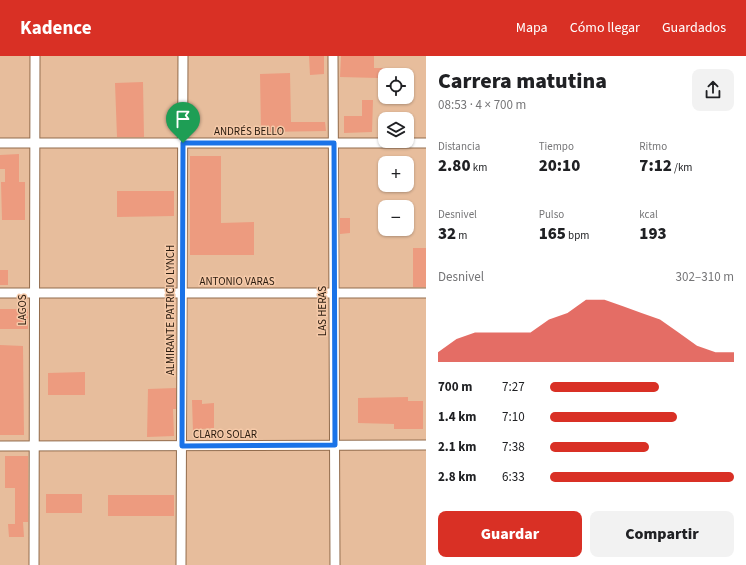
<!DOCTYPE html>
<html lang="es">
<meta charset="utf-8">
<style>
body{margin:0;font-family:"Source Sans 3",sans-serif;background:#f2f2f2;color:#202124;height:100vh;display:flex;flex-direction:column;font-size:15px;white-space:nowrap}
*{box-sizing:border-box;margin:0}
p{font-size:13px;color:#757577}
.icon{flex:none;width:22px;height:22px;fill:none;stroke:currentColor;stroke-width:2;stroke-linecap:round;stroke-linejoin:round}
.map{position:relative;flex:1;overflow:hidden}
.drawer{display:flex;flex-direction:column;background:#fff;width:320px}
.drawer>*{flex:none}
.fabs{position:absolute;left:378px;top:12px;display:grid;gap:8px}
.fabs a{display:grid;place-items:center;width:36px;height:36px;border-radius:8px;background:#fff;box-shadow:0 1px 3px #0004;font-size:20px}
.pin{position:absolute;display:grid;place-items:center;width:34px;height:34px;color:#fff;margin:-41px -17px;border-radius:50% 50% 50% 0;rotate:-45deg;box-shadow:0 0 4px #0007}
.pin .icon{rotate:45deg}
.round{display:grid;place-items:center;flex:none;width:42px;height:42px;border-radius:8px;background:#f2f2f2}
.headline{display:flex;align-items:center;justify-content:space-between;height:68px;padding:0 12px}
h1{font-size:22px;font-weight:800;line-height:30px}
.stats{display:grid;grid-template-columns:repeat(3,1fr);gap:6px;height:68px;padding:4px 12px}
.stats div{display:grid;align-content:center}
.stats b{font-size:17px;font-weight:800}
.stats small{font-size:11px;font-weight:400}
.stats p{font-size:11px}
.chart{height:112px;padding:8px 12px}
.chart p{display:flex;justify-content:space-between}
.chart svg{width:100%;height:72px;margin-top:4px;fill:#d93025;opacity:.7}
.button{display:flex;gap:8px;margin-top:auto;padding:8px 12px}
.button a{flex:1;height:46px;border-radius:8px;background:#d93025;color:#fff;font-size:16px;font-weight:800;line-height:46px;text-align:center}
.button a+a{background:#f2f2f2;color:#202124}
ul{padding:0 12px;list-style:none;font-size:13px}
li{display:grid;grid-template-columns:64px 48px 1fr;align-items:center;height:30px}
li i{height:10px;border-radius:5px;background:#d93025}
header{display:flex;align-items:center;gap:24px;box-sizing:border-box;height:56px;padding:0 20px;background:#d93025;color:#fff}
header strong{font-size:19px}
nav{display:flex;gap:22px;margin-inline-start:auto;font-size:14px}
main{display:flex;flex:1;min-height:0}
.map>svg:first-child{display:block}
.building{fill:#ed9b7f}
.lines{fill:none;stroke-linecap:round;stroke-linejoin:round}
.minor-casing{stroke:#926c4d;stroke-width:11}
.minor{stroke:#fff;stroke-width:9}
.route-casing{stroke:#fff;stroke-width:8}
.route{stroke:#1a73e8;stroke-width:5}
.labels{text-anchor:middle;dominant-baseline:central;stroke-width:3;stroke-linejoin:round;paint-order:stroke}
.street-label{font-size:11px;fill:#2a1b0e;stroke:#f5c9a8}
</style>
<header>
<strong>Kadence</strong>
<nav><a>Mapa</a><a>Cómo llegar</a><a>Guardados</a></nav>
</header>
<main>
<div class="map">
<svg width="426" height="509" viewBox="0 0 426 509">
<rect width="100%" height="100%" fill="#e7bd9c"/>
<g class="building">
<path d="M309,0H324V18L310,19Z"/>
<path d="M341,0H374V12H407V19H385L378,20V22L340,21Z"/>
<path d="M290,17L291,66H325L326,75L261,76L260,18Z"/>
<path d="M143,26L144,81H117L115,27Z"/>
<path d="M362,44H373L372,76L344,77V60H362Z"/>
<path d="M19,98V126H25V164H2L1,126H5V113H0V99Z"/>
<path d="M190,100H221V167L254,166V199H190Z"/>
<path d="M117,135H174V160L117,161Z"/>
<path d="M340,162H350V177L340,178Z"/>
<rect x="413" y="192" width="13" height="39"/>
<rect x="0" y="214" width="8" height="15"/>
<rect x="0" y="253" width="28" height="20"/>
<path d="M0,289L23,290L24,379H0Z"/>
<path d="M85,316V339H48V317Z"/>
<path d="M176,332V353H173L174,380L147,381L148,333Z"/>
<path d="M408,341V345H423V373H394V368L358,367V342Z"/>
<path d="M192,344H202V348L214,347V372L202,373V376H193Z"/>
<path d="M5,400H28V466H23L24,481H9L8,468H15V432H5Z"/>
<rect x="46" y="438" width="36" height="19"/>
<rect x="108" y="439" width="66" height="21"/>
</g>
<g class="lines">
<defs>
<g id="minor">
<path d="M333,0L335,509"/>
<path d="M0,87H426"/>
<path d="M0,237H426"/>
<path d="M0,390L426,389"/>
<path d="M34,509L35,0"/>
<path d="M181,509L183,0"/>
</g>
</defs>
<use href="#minor" class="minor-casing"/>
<use href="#minor" class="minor"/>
</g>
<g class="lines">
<defs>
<path id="route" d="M183,87H334L335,389L182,390Z"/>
</defs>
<use href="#route" class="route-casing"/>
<use href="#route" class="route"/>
</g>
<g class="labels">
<g class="street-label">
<text x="249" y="75">ANDRÉS BELLO</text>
<text x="237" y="225">ANTONIO VARAS</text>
<text transform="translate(22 254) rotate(-90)">LAGOS</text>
<text transform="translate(170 254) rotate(-90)">ALMIRANTE PATRICIO LYNCH</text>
<text transform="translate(322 255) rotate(-90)">LAS HERAS</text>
<text x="225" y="378">CLARO SOLAR</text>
</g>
</g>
</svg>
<div class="fabs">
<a><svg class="icon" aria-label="locate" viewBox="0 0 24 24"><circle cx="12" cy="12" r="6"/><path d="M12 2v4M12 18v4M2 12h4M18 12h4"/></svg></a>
<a><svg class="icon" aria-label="layers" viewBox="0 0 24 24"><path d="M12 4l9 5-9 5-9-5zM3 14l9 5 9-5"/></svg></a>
<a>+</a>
<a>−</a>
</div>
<div class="pin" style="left:183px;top:87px;background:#1e9e55"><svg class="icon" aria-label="arrive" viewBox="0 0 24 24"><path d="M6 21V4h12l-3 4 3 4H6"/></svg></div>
</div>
<section class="drawer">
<div class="headline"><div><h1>Carrera matutina</h1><p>08:53 · 4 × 700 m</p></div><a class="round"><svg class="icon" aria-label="share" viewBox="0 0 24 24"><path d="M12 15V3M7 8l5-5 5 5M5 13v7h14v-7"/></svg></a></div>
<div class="stats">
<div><p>Distancia</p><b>2.80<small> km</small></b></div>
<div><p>Tiempo</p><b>20:10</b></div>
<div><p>Ritmo</p><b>7:12<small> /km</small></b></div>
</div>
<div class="stats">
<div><p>Desnivel</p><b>32<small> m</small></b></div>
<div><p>Pulso</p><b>165<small> bpm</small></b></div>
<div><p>kcal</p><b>193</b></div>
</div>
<div class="chart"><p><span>Desnivel</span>302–310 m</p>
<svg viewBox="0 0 160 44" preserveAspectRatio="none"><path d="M0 44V38L10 30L20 26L30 26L40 26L50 26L60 18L70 14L80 6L90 6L100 10L110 14L120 18L130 26L140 34L150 38L160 38V44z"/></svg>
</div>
<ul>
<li><b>700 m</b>7:27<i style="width:59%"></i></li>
<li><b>1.4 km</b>7:10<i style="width:69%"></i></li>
<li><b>2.1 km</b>7:38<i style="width:54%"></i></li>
<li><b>2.8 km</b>6:33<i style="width:100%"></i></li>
</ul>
<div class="button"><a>Guardar</a><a>Compartir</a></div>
</section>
</main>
